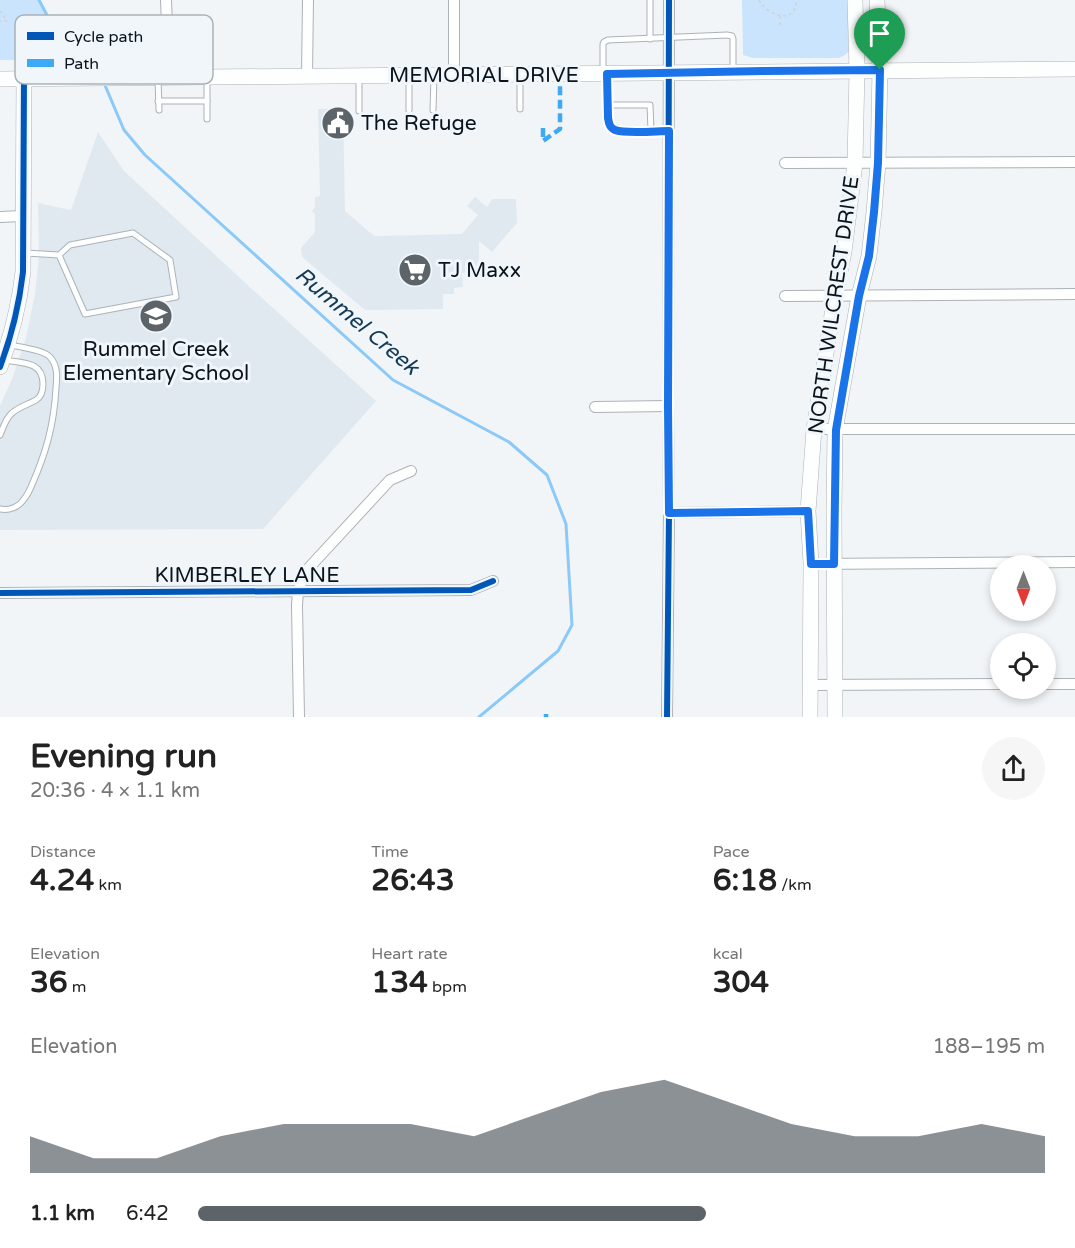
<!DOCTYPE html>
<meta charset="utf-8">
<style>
body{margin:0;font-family:"Varela Round",sans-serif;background:#f6f6f6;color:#222;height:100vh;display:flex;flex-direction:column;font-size:22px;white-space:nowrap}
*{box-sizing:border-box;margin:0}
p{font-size:20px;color:#767676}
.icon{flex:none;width:33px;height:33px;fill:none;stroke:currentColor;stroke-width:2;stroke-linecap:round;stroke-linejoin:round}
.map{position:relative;height:717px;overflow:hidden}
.details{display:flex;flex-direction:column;background:#fff;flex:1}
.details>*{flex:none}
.needle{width:39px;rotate:180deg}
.controls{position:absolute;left:990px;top:555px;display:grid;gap:12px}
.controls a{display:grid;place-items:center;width:66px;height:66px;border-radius:50%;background:#fff;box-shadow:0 3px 9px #0003;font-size:30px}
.pin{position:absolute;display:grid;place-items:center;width:51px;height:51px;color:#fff;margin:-62px -26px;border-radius:50% 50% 50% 0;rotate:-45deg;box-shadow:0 0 6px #0007}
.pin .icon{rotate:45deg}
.round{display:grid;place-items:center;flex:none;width:63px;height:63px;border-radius:32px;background:#f6f6f6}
.head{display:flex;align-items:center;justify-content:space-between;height:102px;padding:0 30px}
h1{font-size:33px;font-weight:700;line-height:45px}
.stats{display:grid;grid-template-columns:repeat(3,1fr);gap:9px;height:102px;padding:6px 30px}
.stats div{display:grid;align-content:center}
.stats b{font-size:30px;font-weight:700}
.stats small{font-size:16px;font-weight:400}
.stats p{font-size:16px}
.chart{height:168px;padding:12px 30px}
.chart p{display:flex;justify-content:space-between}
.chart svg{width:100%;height:108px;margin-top:6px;fill:#5c6369;opacity:.7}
ul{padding:0 30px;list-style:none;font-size:20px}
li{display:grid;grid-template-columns:96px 72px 1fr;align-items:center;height:45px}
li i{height:15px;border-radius:8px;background:#5c6369}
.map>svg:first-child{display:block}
.built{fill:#e0e9f0}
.green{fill:#c9e4fc}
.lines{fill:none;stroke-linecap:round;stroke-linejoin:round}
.stream{stroke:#8bc9f9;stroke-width:3}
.lane-casing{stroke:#acb2b7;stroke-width:7}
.street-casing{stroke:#acb2b7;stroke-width:12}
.secondary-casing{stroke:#acb2b7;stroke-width:16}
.path{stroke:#d0d2d3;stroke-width:1.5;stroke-dasharray:3 3;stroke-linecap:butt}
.lane{stroke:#fdfefe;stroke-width:5}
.street{stroke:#fdfefe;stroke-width:10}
.secondary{stroke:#fdfefe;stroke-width:15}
.quiet{stroke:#3fa9f5;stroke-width:4.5;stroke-dasharray:9 4.5;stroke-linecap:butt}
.cycleway-casing{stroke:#f0f6fa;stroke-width:10}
.cycleway{stroke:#0057b8;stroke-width:6}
.route-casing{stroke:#fff;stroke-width:12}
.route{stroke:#1a73e8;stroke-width:8}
.labels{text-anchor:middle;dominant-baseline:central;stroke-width:6;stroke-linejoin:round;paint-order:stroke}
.street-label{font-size:21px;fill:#0b141c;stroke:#f0f6fa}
.poi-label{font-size:21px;fill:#0b141c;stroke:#f0f6fa;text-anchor:start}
.water-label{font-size:22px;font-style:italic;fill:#153a55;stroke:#f0f6fa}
.key{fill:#f0f6fa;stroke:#abb2b7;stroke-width:1.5}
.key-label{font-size:16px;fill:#0b141c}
</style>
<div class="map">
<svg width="1075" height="717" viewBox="0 0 1075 717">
<rect width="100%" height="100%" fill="#f2f5f8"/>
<g class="built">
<path d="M343,108L345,211L374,236L462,234L478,215L467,206L475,197L487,207L492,199H516L517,223L492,252L479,241V272L462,273L463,287L454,288V294H443V309L365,310L302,257L301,248L315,232V214L312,211L315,207V197L320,196L318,109Z"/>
<path d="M98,132L124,171L252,289L376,401L263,529L0,530V406L12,379L26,338L35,294L39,256L38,203L71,210Z"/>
</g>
<g class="green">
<path d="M0,0H39C53,26 66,38 91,54L86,61L0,60Z"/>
<path d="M742,0H848L849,51L845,55L839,58H753L743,55Z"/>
</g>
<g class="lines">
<g class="stream">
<path d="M39,0L48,17L71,41L91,54L100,74"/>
<path d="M104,83L124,130L145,155L393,380L509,442L547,475L566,524L572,625L558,651L479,717"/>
</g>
<defs>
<g id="lane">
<path d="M650,39V0"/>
<path d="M603,72V44L604,42L608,40L727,35L732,36L733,39V71"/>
<path d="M607,75L608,118C609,124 610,128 615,130C625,134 657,131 669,131"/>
<path d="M409,77V110"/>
<path d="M207,78V119"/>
<path d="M158,79L159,110"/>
<path d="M158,101H207"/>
<path d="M608,105H650L651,131"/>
<path d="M520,109V75"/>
<path d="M433,110L434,76"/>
<path d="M359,111V76"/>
<path d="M26,253L59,255L70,245L133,233L170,260L176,297L85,314L59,255"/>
<path d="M0,435C3,428 5,420 11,414C18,407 27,405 36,400C41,397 43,390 43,384C43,361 22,363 4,360"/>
<path d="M0,509C9,511 19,507 24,499C27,496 29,491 31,487C46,453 54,425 56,388C57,377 58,366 50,357C44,350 20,347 10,345"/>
</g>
<g id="street">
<path d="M166,0L169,77"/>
<path d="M454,0V75"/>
<path d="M307,76L308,0"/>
<path d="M785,163L1075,162"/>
<path d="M0,217L23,216"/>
<path d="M785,296L1075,294"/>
<path d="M595,407L668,406"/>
<path d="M814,429H1075"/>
<path d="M669,513L808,511"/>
<path d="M811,564L1075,562"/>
<path d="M0,593L471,590L493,581"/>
<path d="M1046,684H1075"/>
<path d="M810,685L1000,684"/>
<path d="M299,717L297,605L298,591L305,572L390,480L411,471"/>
<path d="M667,717L669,513L668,406L669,0"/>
</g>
<g id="secondary">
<path d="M0,79L1075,69"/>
<path d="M0,367C12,335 19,306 23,272L24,78"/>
<path d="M810,717L811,564L808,511L814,429L835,296L844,252L855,163L857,70L855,0"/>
<path d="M835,717L834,512L835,430L859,296L869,256L874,212L878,163L880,70L877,0"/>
</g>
</defs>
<use href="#lane" class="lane-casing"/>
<use href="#street" class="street-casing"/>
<use href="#secondary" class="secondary-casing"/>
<g class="path">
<path d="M759,0C765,14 797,27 796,0"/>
<path d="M0,11L7,21H0"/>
<path d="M780,16V26"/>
</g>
<use href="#lane" class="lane"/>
<use href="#street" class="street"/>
<use href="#secondary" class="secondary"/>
<g class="quiet">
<path d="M543,128V141L560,129V74"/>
<path d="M546,714V717"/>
</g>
<defs>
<g id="cycleway">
<path d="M0,367C12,335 19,306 23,272L24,78"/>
<path d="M0,593L471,590L493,581"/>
<path d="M667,717L669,513L668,406L669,0"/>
</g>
</defs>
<use href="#cycleway" class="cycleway-casing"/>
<use href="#cycleway" class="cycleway"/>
</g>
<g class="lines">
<defs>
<path id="route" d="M880,70L878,163L874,212L869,256L859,296L836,430L834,564H811L808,511L669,513L668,406L669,131C657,131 625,134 615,130C610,128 609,124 608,118L607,74L764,71Z"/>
</defs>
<use href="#route" class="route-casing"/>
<use href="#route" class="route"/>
</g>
<defs>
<symbol id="civic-disc" viewBox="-11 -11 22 22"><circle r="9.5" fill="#5c6369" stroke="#f0f6fa"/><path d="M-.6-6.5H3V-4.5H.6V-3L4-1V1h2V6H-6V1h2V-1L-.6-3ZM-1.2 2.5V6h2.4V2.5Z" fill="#fff"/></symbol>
<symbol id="supermarket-disc" viewBox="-11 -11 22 22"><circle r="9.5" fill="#5c6369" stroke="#f0f6fa"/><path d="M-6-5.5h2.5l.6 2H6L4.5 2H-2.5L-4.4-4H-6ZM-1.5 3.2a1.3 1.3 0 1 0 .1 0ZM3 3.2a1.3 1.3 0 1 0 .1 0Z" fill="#fff"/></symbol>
<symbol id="school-disc" viewBox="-11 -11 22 22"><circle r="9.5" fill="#5c6369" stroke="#f0f6fa"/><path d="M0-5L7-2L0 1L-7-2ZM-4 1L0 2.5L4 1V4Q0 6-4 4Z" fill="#fff"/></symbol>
</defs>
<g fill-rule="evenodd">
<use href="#civic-disc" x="319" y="104" width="38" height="38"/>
<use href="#supermarket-disc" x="396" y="251" width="38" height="38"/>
<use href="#school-disc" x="137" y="297" width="38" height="38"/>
</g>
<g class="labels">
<g class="street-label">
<text x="484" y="75">MEMORIAL DRIVE</text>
<text transform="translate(834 305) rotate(-82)">NORTH WILCREST DRIVE</text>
<text x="247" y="575">KIMBERLEY LANE</text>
</g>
<g class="poi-label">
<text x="361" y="123">The Refuge</text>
<text x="438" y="270">TJ Maxx</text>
<text x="156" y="349" text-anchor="middle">Rummel Creek<tspan x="156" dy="24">Elementary School</tspan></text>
</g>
<g class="water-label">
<text transform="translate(357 321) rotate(40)">Rummel Creek</text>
</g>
</g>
<rect x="15" y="15" width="198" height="69" rx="9" class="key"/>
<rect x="27" y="32" width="27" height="8" fill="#0057b8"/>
<rect x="27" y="59" width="27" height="8" fill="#3fa9f5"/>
<g class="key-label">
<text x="64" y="42">Cycle path</text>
<text x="64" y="69">Path</text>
</g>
</svg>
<div class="controls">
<a><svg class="needle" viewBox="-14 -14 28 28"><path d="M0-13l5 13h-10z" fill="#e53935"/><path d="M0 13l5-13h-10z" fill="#767676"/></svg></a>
<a><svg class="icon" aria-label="locate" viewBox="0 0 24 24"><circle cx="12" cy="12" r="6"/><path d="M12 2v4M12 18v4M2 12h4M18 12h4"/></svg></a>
</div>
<div class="pin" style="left:880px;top:70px;background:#1e9e55"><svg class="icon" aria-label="arrive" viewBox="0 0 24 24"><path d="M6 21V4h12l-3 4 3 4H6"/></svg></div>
</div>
<section class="details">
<div class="head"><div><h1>Evening run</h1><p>20:36 · 4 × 1.1 km</p></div><a class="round"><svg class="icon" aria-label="share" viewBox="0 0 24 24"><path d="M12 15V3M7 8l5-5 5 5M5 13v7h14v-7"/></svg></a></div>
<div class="stats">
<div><p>Distance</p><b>4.24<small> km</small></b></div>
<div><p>Time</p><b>26:43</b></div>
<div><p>Pace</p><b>6:18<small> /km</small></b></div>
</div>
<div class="stats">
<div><p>Elevation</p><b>36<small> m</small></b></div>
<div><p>Heart rate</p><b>134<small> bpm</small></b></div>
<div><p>kcal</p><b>304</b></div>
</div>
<div class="chart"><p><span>Elevation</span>188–195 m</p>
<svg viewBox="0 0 160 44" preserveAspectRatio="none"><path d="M0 44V29L10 38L20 38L30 29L40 24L50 24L60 24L70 29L80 20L90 11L100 6L110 15L120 24L130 29L140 29L150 24L160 29V44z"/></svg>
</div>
<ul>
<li><b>1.1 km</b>6:42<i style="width:60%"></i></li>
</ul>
</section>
